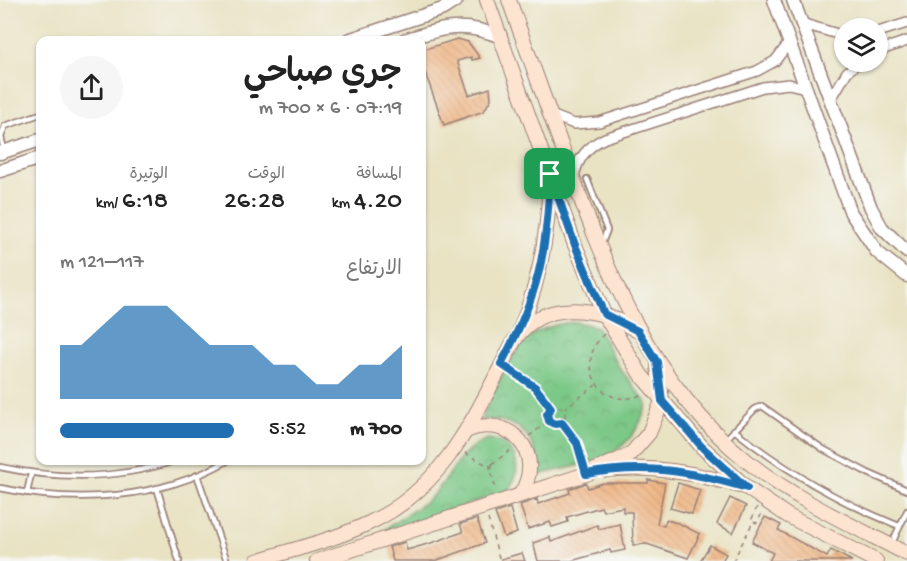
<!DOCTYPE html>
<html lang="ar">
<meta charset="utf-8">
<style>
body{margin:0;font-family:"Gochi Hand","Playpen Sans Arabic",sans-serif;background:#f6f6f6;color:#222;direction:rtl;height:100vh;display:flex;flex-direction:column;font-size:22px;white-space:nowrap}
*{box-sizing:border-box;margin:0}
p{font-size:20px;color:#767676}
.icon{flex:none;width:33px;height:33px;fill:none;stroke:currentColor;stroke-width:2;stroke-linecap:round;stroke-linejoin:round}
.map{position:relative;flex:1;overflow:hidden;direction:ltr}
.panel{position:absolute;left:36px;top:36px;width:390px;height:429px;display:flex;flex-direction:column;background:#fff;border-radius:12px;box-shadow:0 2px 4px #0004;direction:rtl}
.panel>*{flex:none}
.fabs{position:absolute;left:834px;top:18px;display:grid;gap:12px}
.fabs a{display:grid;place-items:center;width:54px;height:54px;border-radius:50%;background:#fff;box-shadow:0 2px 4px #0004;font-size:30px}
.pin{position:absolute;display:grid;place-items:center;width:51px;height:51px;color:#fff;margin:-26px;border-radius:12px;box-shadow:0 3px 9px #0006}
.round{display:grid;place-items:center;flex:none;width:63px;height:63px;border-radius:32px;background:#f6f6f6}
.overview{display:flex;align-items:center;justify-content:space-between;height:102px;padding:0 24px}
h1{font-size:33px;font-weight:600;line-height:45px}
.stats{display:grid;grid-template-columns:repeat(3,1fr);gap:9px;height:102px;padding:6px 24px}
.stats div{display:grid;align-content:center}
.stats b{font-size:26px;font-weight:600}
.stats small{font-size:16px;font-weight:400}
.stats p{font-size:16px}
.chart{height:168px;padding:12px 24px}
.chart p{display:flex;justify-content:space-between}
.chart svg{width:100%;height:108px;margin-top:6px;fill:#1f6fb2;opacity:.7}
ul{padding:0 24px;list-style:none;font-size:20px}
li{display:grid;grid-template-columns:96px 72px 1fr;align-items:center;height:45px}
li i{height:15px;border-radius:8px;background:#1f6fb2}
.map>svg:first-child{display:block}
.park{fill:url(#park-crowns);stroke:#637459;stroke-width:1.5}
.building{fill:url(#building-back-hatch)}
.lines{fill:none;stroke-linecap:round;stroke-linejoin:round}
.service-casing{stroke:#9a8178;stroke-width:8}
.minor-casing{stroke:#9a8178;stroke-width:12}
.tertiary-casing{stroke:#9a8178;stroke-width:15}
.secondary-casing{stroke:#9a8178;stroke-width:16}
.path{stroke:#9a8178;stroke-width:1.5;stroke-dasharray:4.5 4.5;stroke-linecap:butt}
.service{stroke:#fff;stroke-width:4.5}
.minor{stroke:#fff;stroke-width:9}
.tertiary{stroke:#fff;stroke-width:12}
.secondary{stroke:#fde4d1;stroke-width:14}
.route-casing{stroke:#fff;stroke-width:12}
.route{stroke:#1f6fb2;stroke-width:8}
</style>
<div class="map">
<svg width="907" height="561" viewBox="0 0 907 561">
<defs>
<pattern id="park-crowns" width="20" height="18" patternUnits="userSpaceOnUse" patternTransform="scale(1.5)"><rect width="20" height="18" fill="#7cc887"/><path d="M2 6a3 3 0 1 1 6 0M12 15a3 3 0 1 1 6 0" fill="none" stroke="#6dab75"/></pattern>
<pattern id="building-back-hatch" width="6" height="6" patternUnits="userSpaceOnUse" patternTransform="scale(1.5)"><rect width="6" height="6" fill="#f0b583"/><path d="M-1 5l2 2M0 0l6 6M5-1l2 2" fill="none" stroke="#cf9b71"/></pattern>
</defs>
<rect width="100%" height="100%" fill="#f6f6f2"/>
<filter id="ink" filterUnits="userSpaceOnUse"><feTurbulence type="fractalNoise" baseFrequency=".0167" numOctaves="2"/><feDisplacementMap in="SourceGraphic" scale="12" xChannelSelector="R" yChannelSelector="G"/><feConvolveMatrix kernelMatrix="1 2 1 2 8 2 1 2 1" color-interpolation-filters="sRGB"/></filter>
<filter id="wash" filterUnits="userSpaceOnUse"><feTurbulence type="fractalNoise" baseFrequency=".008" numOctaves="4" result="noise"/><feDisplacementMap in="SourceGraphic" scale="24" xChannelSelector="R" yChannelSelector="G"/><feGaussianBlur stdDeviation="1.35" result="paint"/><feColorMatrix in="noise" values="0 0 0 0 0 0 0 0 0 0 0 0 0 0 0 0 0 1.4 0 .05"/><feComposite in="paint" operator="in"/></filter>
<g filter="url(#wash)">
<rect width="100%" height="100%" fill="#e9e3c4"/>
<g class="park">
<path d="M576,322L597,327L619,367L647,404C631,462 587,463 537,475C538,437 519,417 481,420C494,393 511,345 539,331C550,325 563,323 576,322Z"/>
<path d="M488,439C516,442 525,469 508,490L375,537C377,533 421,507 431,497C452,477 459,448 488,439Z"/>
</g>
<g id="blocks">
<g class="building">
<path d="M457,39L468,42L480,58L472,60L471,57L457,61L469,95L490,88L491,99L484,111L444,125L422,64V50Z"/>
<path d="M648,480L665,483L657,524L664,526L666,520L678,523L700,534L688,558L647,544L633,545L632,512H623V507L603,511L601,507L567,517L568,522L552,527L550,522L528,529L520,505L537,499L538,504L570,493L569,489L586,483L588,488L603,483H648Z"/>
<path d="M678,483L700,490L692,514L670,508Z"/>
<path d="M730,498L746,506L733,533L717,524Z"/>
<path d="M510,508L517,533L504,537L495,513Z"/>
<path d="M765,517L781,525L778,530L827,557L831,550L852,561H769L773,553L752,542Z"/>
<path d="M477,519L485,543L435,561H393L389,547L405,542L407,550L431,543L463,532L460,524Z"/>
<path d="M620,524L625,550L611,553L610,550L571,561H538L533,543L550,537L551,542L597,525L599,529Z"/>
<path d="M710,545L726,554L722,561H700Z"/>
<path d="M522,553L525,561H502L501,559Z"/>
</g>
</g>
</g>
<g filter="url(#ink)">
<use href="#blocks" fill-opacity="0" stroke="#9a8178" stroke-width="1.5"/>
<g class="lines">
<defs>
<g id="service">
<path d="M4,150L1,137L5,126L40,114"/>
<path d="M587,179L607,230L602,243"/>
<path d="M734,430C785,471 839,502 899,526"/>
<path d="M725,440L755,409L762,406L823,449L868,473L907,490"/>
<path d="M0,467C60,480 118,480 177,460"/>
<path d="M197,475L227,561"/>
<path d="M0,488C77,504 159,500 229,460"/>
<path d="M157,488L179,561"/>
<path d="M27,493L31,474"/>
<path d="M892,543L907,511"/>
</g>
<g id="minor">
<path d="M801,23L844,36"/>
<path d="M878,32L907,23"/>
<path d="M878,51L907,41"/>
<path d="M830,101L847,72L859,62"/>
<path d="M551,115L574,124L599,122L757,71L775,61L789,43"/>
<path d="M574,177C577,159 588,146 605,138L763,87L789,84L805,88"/>
</g>
<g id="tertiary">
<path d="M774,0L851,213L877,252L907,276"/>
<path d="M793,0L871,208L882,228L907,252"/>
<path d="M348,40L443,9L457,0"/>
<path d="M404,40C442,28 463,21 501,37"/>
<path d="M0,153L40,140"/>
<path d="M0,171L40,158"/>
</g>
<g id="secondary">
<path d="M487,0L575,245L604,314L641,375L702,447L747,488L788,516L876,561"/>
<path d="M509,0C527,51 546,102 564,153C605,268 649,382 747,461C795,500 852,525 907,554"/>
<path d="M520,330C540,281 548,234 550,182"/>
<path d="M466,431C510,412 547,454 520,495"/>
<path d="M606,470C654,465 695,473 740,486"/>
<path d="M257,561C294,549 334,540 369,523C446,488 477,411 514,341C542,297 599,307 636,330"/>
<path d="M317,561L586,474L630,455L649,433L662,401L658,366"/>
</g>
</defs>
<use href="#service" class="service-casing"/>
<use href="#minor" class="minor-casing"/>
<use href="#tertiary" class="tertiary-casing"/>
<use href="#secondary" class="secondary-casing"/>
<g class="path">
<path d="M604,334C573,363 601,412 641,395"/>
<path d="M510,370L535,387L551,408"/>
<circle cx="556" cy="415" r="9"/>
<path d="M564,409L596,385"/>
<path d="M563,423L577,443L584,464"/>
<path d="M529,436L549,421"/>
<path d="M465,453L487,465"/>
<path d="M492,464L511,450"/>
<path d="M492,468V464L489,463L496,490"/>
<path d="M757,507L751,521L757,523L762,513"/>
<path d="M488,519L500,561"/>
<path d="M733,561L753,522"/>
</g>
<use href="#service" class="service"/>
<use href="#minor" class="minor"/>
<use href="#tertiary" class="tertiary"/>
<use href="#secondary" class="secondary"/>
</g>
</g>
<g class="lines" filter="url(#ink)">
<defs>
<path id="route" d="M550,174L575,245L604,314L638,331L657,362L662,401L702,447L747,488C689,471 647,463 586,474L577,443L562,423L555,424L549,421L547,414L551,408L535,387L501,364C539,294 547,253 550,174Z"/>
</defs>
<use href="#route" class="route-casing"/>
<use href="#route" class="route"/>
</g>
</svg>
<div class="fabs">
<a><svg class="icon" aria-label="layers" viewBox="0 0 24 24"><path d="M12 4l9 5-9 5-9-5zM3 14l9 5 9-5"/></svg></a>
</div>
<div class="pin" style="left:550px;top:174px;background:#1e9e55"><svg class="icon" aria-label="arrive" viewBox="0 0 24 24"><path d="M6 21V4h12l-3 4 3 4H6"/></svg></div>
<section class="panel">
<div class="overview"><div><h1>جري صباحي</h1><p>07:19 · 6 × 700 m</p></div><a class="round"><svg class="icon" aria-label="share" viewBox="0 0 24 24"><path d="M12 15V3M7 8l5-5 5 5M5 13v7h14v-7"/></svg></a></div>
<div class="stats">
<div><p>المسافة</p><b>4.20<small> km</small></b></div>
<div><p>الوقت</p><b>26:28</b></div>
<div><p>الوتيرة</p><b>6:18<small> /km</small></b></div>
</div>
<div class="chart"><p><span>الارتفاع</span>117–121 m</p>
<svg viewBox="0 0 160 44" preserveAspectRatio="none"><path d="M0 44V22L10 22L20 14L30 6L40 6L50 6L60 14L70 22L80 22L90 22L100 30L110 30L120 38L130 38L140 30L150 30L160 22V44z"/></svg>
</div>
<ul>
<li><b>700 m</b>5:52<i style="width:100%"></i></li>
</ul>
</section>
</div>
